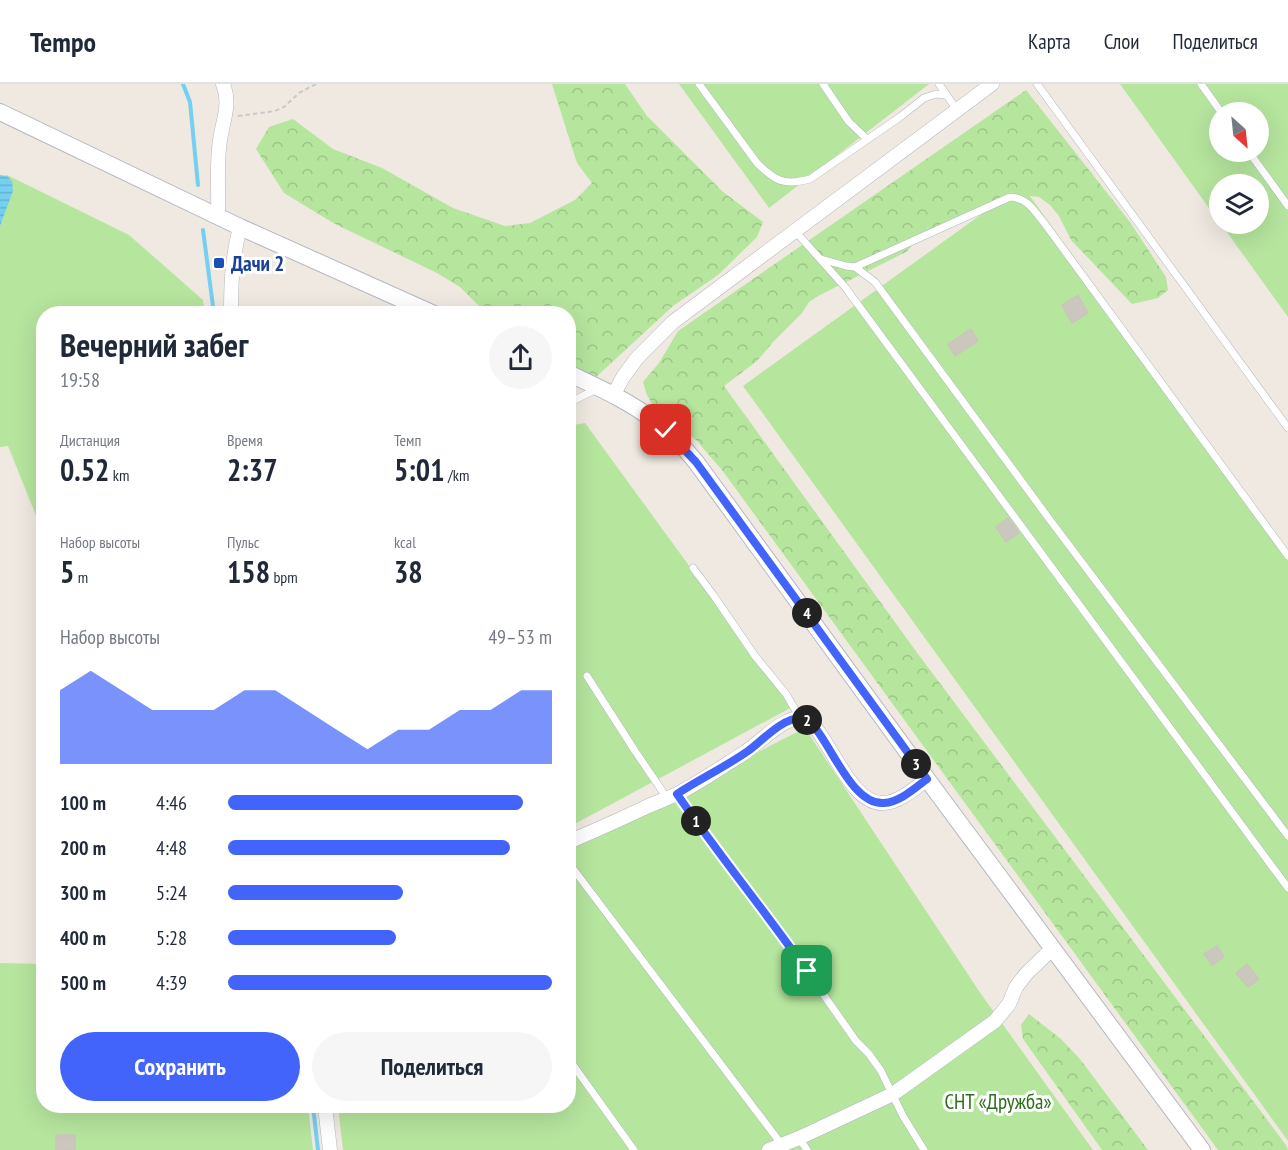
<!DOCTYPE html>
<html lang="ru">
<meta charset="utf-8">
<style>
body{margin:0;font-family:"PT Sans Narrow",sans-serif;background:#f6f6f7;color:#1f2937;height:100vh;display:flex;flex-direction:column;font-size:22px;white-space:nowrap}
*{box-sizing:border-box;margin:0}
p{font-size:20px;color:#747a83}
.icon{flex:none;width:33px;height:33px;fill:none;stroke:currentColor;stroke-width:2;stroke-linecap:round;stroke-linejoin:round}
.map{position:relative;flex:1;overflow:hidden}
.panel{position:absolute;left:36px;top:222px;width:540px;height:807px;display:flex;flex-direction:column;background:#fff;border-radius:24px;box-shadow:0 6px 24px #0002}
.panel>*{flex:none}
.needle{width:39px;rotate:153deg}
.tools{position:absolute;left:1209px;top:18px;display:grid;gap:12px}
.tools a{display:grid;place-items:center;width:60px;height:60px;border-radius:50%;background:#fff;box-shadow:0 6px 24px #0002;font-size:30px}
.pin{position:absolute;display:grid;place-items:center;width:51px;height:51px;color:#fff;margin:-26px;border-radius:12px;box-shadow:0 3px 9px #0006}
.km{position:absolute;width:30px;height:30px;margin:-15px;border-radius:50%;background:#222;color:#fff;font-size:16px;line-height:30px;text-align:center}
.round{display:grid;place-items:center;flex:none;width:63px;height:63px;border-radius:32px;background:#f6f6f7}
.head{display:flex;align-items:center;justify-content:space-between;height:102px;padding:0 24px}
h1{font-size:33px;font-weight:600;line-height:45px}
.figures{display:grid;grid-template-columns:repeat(3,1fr);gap:9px;height:102px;padding:6px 24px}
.figures div{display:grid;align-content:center}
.figures b{font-size:30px;font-weight:600}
.figures small{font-size:16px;font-weight:400}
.figures p{font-size:16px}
.chart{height:168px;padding:12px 24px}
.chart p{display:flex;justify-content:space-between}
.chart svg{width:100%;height:108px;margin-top:6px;fill:#4264fb;opacity:.7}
.primary-button{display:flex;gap:12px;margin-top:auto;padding:12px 24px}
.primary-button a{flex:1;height:69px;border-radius:36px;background:#4264fb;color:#fff;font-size:24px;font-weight:600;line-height:69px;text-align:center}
.primary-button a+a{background:#f6f6f7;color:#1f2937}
ul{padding:0 24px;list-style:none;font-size:20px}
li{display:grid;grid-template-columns:96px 72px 1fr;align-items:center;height:45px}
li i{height:15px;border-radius:8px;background:#4264fb}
header{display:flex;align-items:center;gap:36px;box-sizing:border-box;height:84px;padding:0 30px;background:#fff;border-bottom:2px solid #e0e1e3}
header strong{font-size:28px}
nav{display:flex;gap:33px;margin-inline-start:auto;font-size:21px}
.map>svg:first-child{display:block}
.forest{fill:url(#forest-crowns)}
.park{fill:#b6e59e;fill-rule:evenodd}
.water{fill:url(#water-rules)}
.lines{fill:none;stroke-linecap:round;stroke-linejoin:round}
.stream{stroke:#75cff0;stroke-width:4}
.building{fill:#cbc7bf;stroke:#cbc5ba;stroke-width:1.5}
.service-casing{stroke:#b4b7c1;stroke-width:8}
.minor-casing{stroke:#b4b7c1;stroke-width:15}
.tertiary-casing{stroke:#b4b7c1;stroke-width:18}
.path{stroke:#c9c9c9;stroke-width:2;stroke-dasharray:4.5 3;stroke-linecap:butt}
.service{stroke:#fff;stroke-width:7}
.minor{stroke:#fff;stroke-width:14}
.tertiary{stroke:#fff;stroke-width:16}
.route-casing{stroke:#fff;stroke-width:12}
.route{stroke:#4264fb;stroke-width:8}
.transit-dot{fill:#1a4fb4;stroke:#fff;stroke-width:2}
.labels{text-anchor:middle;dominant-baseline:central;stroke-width:6;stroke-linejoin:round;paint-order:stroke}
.transit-label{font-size:21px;font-weight:bold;fill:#164399;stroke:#fff;text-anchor:start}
.park-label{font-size:21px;fill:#2c6e1b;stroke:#fff}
</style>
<header>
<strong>Tempo</strong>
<nav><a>Карта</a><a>Слои</a><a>Поделиться</a></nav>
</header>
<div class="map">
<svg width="1288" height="1066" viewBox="0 0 1288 1066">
<defs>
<pattern id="forest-crowns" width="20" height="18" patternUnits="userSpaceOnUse" patternTransform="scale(1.5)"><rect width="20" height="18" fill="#b6e59e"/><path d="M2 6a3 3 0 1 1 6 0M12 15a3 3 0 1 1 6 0" fill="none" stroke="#9dc588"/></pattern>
<pattern id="water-rules" width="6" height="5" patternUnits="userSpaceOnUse" patternTransform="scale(1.5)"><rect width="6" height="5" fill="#75cff0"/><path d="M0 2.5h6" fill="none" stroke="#66b2ce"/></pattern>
</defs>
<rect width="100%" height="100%" fill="#efe9e1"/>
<g class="forest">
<path d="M552,0H625L647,32L722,107L763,138L757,153L718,191L673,222L595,294L569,280L568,230L486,229L460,203L437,189L335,140L284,109L256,65L269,43L293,35L333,65L382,84L453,124L505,142L530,139L575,116L592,99L577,79Z"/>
<path d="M1026,6L1130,138L1166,193L1168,206L1158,214L1132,220L1071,156L1059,132L1050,121L1039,113L1014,110L925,149L906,168L820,211L809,218L802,229L774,257L757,277L724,302L918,570L1286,1061L1288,1066H1218L722,386L696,356L654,323L647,311L643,298L659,279L678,247Z"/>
<path d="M1029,930L1061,955L1080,975L1148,1066H1102L1023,955L1021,941Z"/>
</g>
<g class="park">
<path d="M679,0H929L769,124Z"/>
<path d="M1120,0H1288V233L1221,140H1258V100H1220L1219,138ZM1220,28H1258V68H1220Z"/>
<path d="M7,91L129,151L203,216L205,229L44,230L43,438L39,439L8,362L0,363V96Z"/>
<path d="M1022,101L1288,470V1057L743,302Z"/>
<path d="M585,339L792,623L569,743L568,342Z"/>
<path d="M805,644L981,910L1093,1066H343L338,1022H568L569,765Z"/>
<path d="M0,879L43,880L44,1022H308L313,1066H0Z"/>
</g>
<path class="water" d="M0,91L7,92L12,97L13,107L0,142Z"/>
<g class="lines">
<g class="stream">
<path d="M183,0L190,18L198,101"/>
<path d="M203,146L214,230"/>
<path d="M313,1022L318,1066"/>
</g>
</g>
<g class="building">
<path d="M1078,211L1088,229L1072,239L1062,221Z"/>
<path d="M971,245L978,257L955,272L948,260Z"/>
<path d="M1008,434L1019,449L1006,458L996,443Z"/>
<path d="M1217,862L1224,873L1212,881L1204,870Z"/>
<path d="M1247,880L1259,895L1248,903L1236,889Z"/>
<rect x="56" y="1051" width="19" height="15"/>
</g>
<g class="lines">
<defs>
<g id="service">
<path d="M699,0L757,79C775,97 784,102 810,95L900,33L924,14L936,10L945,11"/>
<path d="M823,0L849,38L867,55"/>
<path d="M939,0L957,26"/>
<path d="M1037,0L1288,344"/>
<path d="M1201,0L1221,28"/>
<path d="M1249,68L1288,122"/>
<path d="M795,147L845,203L1288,804"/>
<path d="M821,175L846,182L855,183L1010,113C1028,114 1034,127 1045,140L1288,472"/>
<path d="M855,183L875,198L1050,436L1288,752"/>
<path d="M568,319L597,305"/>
<path d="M693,484L714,512L755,572L786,610L800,634"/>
<path d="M587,592L635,667L667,714"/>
<path d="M677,710L700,743L781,850L856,957L869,970L881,987L903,1032L924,1066"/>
<path d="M568,778L782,1061"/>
<path d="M568,974L634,1066"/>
<path d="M799,1054L807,1066"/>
</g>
<g id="minor">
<path d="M218,133C219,108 216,81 220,56C223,36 231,20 223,0"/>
<path d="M231,230C231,197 232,175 240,143"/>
<path d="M613,312L623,293L637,274L673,238L992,0"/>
<path d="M568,758C594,747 619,736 644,724C655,719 666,715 677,710C700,698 722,683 744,669C760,659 781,634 801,634C825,635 846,722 884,719C900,718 915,704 927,695"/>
<path d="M325,1022L330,1066"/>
<path d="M769,1066L799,1054L893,1010L928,985L995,937L1009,920L1016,903L1027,889L1053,864"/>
</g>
<g id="tertiary">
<path d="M0,28L240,143L434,230"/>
<path d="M568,289C597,303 627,316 652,335C669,347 683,362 696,378L927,695L1202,1066"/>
</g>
</defs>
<use href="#service" class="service-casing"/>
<use href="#minor" class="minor-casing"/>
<use href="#tertiary" class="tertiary-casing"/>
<path class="path" d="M238,32L275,27L284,23L299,9L316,0"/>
<use href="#service" class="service"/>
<use href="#minor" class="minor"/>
<use href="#tertiary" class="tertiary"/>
</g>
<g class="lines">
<defs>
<path id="route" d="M666,346L696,378L927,695C915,704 900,718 884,719C846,722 824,635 801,634C782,634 762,657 748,667C725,683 700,695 677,710C718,770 765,827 807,887"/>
</defs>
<use href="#route" class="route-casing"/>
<use href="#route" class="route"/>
</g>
<rect class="transit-dot" x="213" y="173" width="12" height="12" rx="3"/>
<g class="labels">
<g class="transit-label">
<text x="231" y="179">Дачи 2</text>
</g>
<g class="park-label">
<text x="998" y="1017">СНТ «Дружба»</text>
</g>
</g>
</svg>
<div class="tools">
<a><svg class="needle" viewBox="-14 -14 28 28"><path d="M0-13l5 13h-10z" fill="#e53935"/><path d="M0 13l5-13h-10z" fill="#747a83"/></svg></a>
<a><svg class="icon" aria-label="layers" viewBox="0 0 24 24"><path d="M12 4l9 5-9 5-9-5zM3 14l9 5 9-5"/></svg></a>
</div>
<div class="pin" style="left:807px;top:887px;background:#1e9e55"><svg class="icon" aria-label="arrive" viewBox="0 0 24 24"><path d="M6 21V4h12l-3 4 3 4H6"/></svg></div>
<div class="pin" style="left:666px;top:346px;background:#d93025"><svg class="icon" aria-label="check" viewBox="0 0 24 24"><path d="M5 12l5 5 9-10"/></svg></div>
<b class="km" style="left:696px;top:737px">1</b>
<b class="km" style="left:807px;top:636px">2</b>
<b class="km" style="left:916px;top:680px">3</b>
<b class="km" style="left:807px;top:529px">4</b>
<section class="panel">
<div class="head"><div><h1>Вечерний забег</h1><p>19:58</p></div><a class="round"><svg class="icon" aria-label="share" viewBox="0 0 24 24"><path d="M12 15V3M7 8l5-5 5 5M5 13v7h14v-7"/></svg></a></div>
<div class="figures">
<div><p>Дистанция</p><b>0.52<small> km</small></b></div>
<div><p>Время</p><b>2:37</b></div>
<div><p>Темп</p><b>5:01<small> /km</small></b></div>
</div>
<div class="figures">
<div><p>Набор высоты</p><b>5<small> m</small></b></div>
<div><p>Пульс</p><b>158<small> bpm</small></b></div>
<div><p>kcal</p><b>38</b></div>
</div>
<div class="chart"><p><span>Набор высоты</span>49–53 m</p>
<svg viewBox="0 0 160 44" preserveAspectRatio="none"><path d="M0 44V14L10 6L20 14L30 22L40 22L50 22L60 14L70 14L80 22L90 30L100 38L110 30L120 30L130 22L140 22L150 14L160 14V44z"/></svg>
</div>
<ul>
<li><b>100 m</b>4:46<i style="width:91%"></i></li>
<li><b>200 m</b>4:48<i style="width:87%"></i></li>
<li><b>300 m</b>5:24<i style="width:54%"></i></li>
<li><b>400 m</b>5:28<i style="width:52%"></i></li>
<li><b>500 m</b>4:39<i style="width:100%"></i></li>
</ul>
<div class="primary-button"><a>Сохранить</a><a>Поделиться</a></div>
</section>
</div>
